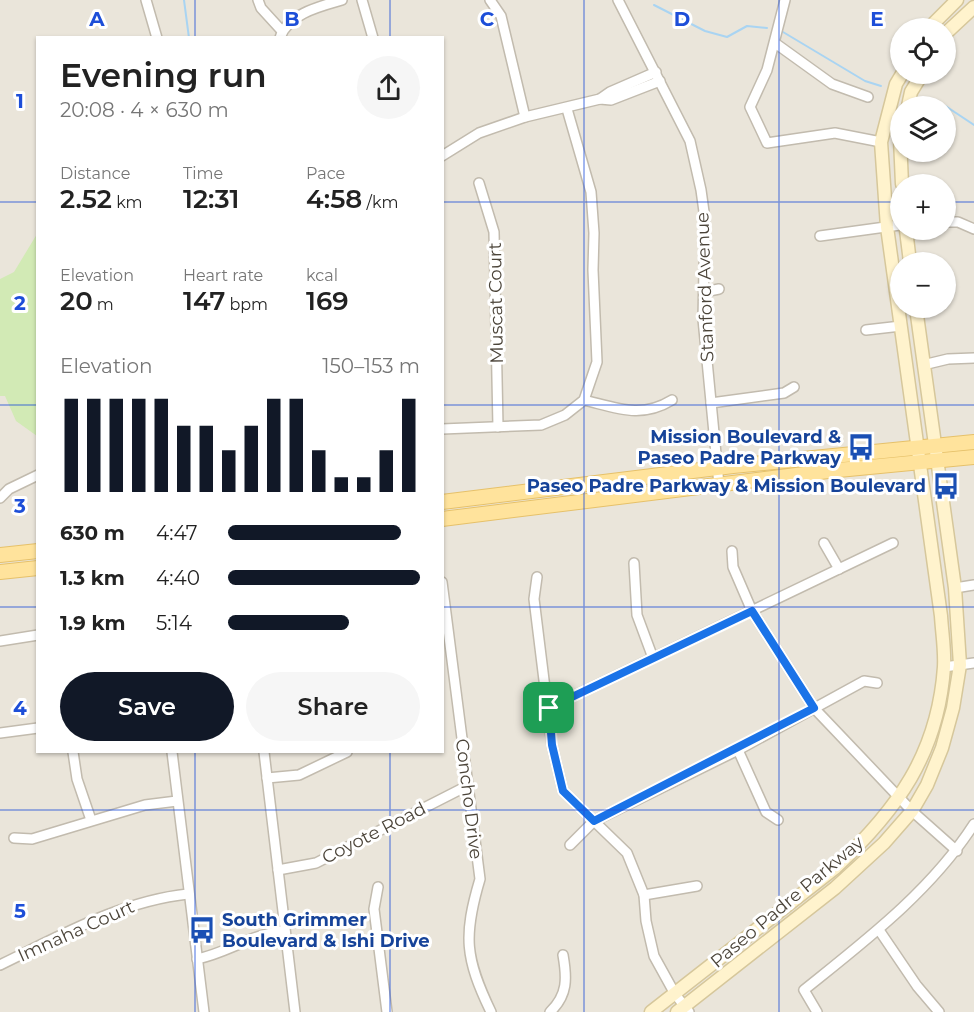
<!DOCTYPE html>
<meta charset="utf-8">
<style>
body{margin:0;font-family:Montserrat,sans-serif;background:#f6f6f6;color:#222;height:100vh;display:flex;flex-direction:column;font-size:22px;white-space:nowrap}
*{box-sizing:border-box;margin:0}
p{font-size:20px;color:#767676}
.icon{flex:none;width:33px;height:33px;fill:none;stroke:currentColor;stroke-width:2;stroke-linecap:round;stroke-linejoin:round}
.map{position:relative;flex:1;overflow:hidden}
.panel{position:absolute;left:36px;top:36px;width:408px;height:717px;display:flex;flex-direction:column;background:#fff;border-radius:0px;box-shadow:0 2px 4px #0004}
.panel>*{flex:none}
.tools{position:absolute;left:890px;top:18px;display:grid;gap:12px}
.tools a{display:grid;place-items:center;width:66px;height:66px;border-radius:50%;background:#fff;box-shadow:0 2px 4px #0004;font-size:30px}
.pin{position:absolute;display:grid;place-items:center;width:51px;height:51px;color:#fff;margin:-26px;border-radius:12px;box-shadow:0 3px 9px #0006}
.round{display:grid;place-items:center;flex:none;width:63px;height:63px;border-radius:32px;background:#f6f6f6}
.headline{display:flex;align-items:center;justify-content:space-between;height:102px;padding:0 24px}
h1{font-size:33px;font-weight:600;line-height:45px}
.stats{display:grid;grid-template-columns:repeat(3,1fr);gap:9px;height:102px;padding:6px 24px}
.stats div{display:grid;align-content:center}
.stats b{font-size:26px;font-weight:600}
.stats small{font-size:16px;font-weight:400}
.stats p{font-size:16px}
.chart{height:168px;padding:12px 24px}
.chart p{display:flex;justify-content:space-between}
.chart svg{width:100%;height:108px;margin-top:6px;stroke:#111827;stroke-width:6}
.primary-button{display:flex;gap:12px;margin-top:auto;padding:12px 24px}
.primary-button a{flex:1;height:69px;border-radius:36px;background:#111827;color:#fff;font-size:24px;font-weight:600;line-height:69px;text-align:center}
.primary-button a+a{background:#f6f6f6;color:#222}
ul{padding:0 24px;list-style:none;font-size:20px}
li{display:grid;grid-template-columns:96px 72px 1fr;align-items:center;height:45px}
li i{height:15px;border-radius:8px;background:#111827}
.map>svg:first-child{display:block}
.residential{fill:#eae5da;fill-rule:evenodd}
.green{fill:#d2eab5}
.lines{fill:none;stroke-linecap:round;stroke-linejoin:round}
.stream{stroke:#a9d4f2;stroke-width:2}
.street-casing{stroke:#c2bbae;stroke-width:12}
.secondary-casing{stroke:#d6c79b;stroke-width:15}
.primary-casing{stroke:#e6c16a;stroke-width:16}
.street{stroke:#fff;stroke-width:9}
.secondary{stroke:#fff3cd;stroke-width:12}
.primary{stroke:#ffe39c;stroke-width:14}
.route-casing{stroke:#fff;stroke-width:12}
.route{stroke:#1a73e8;stroke-width:8}
.grid{fill:none;stroke:#1d4ed8;stroke-width:1.5;stroke-opacity:0.55}
.labels{text-anchor:middle;dominant-baseline:central;stroke-width:6;stroke-linejoin:round;paint-order:stroke}
.street-label{font-size:18px;fill:#4b4439;stroke:#fff}
.transit-label{font-size:18px;font-weight:bold;fill:#164399;stroke:#fff;text-anchor:end}
.grid-label{font-size:20px;text-anchor:middle;font-weight:bold;fill:#1d4ed8;stroke:#fff;stroke-width:6;stroke-linejoin:round;paint-order:stroke}
</style>
<div class="map">
<svg width="974" height="1012" viewBox="0 0 974 1012">
<rect width="100%" height="100%" fill="#f6f3ec"/>
<path class="residential" d="M0,0H974V1012H0ZM900,28H945V74H900ZM38,38H442V752H38ZM900,106H945V152H900ZM900,184H945V230H900ZM900,262H945V308H900Z"/>
<path class="green" d="M37,234L38,436H37L16,421L5,396H0V279L14,272Z"/>
<g class="lines">
<g class="stream">
<path d="M184,0L189,38"/>
<path d="M654,5L705,31L727,37L747,26L767,28"/>
<path d="M783,32L865,81L881,86"/>
<path d="M925,98L947,107L974,125"/>
</g>
<defs>
<g id="street">
<path d="M146,0L157,38"/>
<path d="M258,0L261,8L282,31"/>
<path d="M362,0L373,38"/>
<path d="M490,0L501,16L525,117"/>
<path d="M618,0L690,141L701,190L705,219L703,319L719,485"/>
<path d="M785,0L767,70L750,107L767,143L835,133L881,142"/>
<path d="M280,38C287,14 321,6 342,0"/>
<path d="M775,43L832,84L868,97"/>
<path d="M600,99L611,100L660,81"/>
<path d="M442,156L479,133L525,117L600,99L610,92L656,72"/>
<path d="M479,183L494,232L498,427"/>
<path d="M945,222H958L974,229"/>
<path d="M820,236L900,225"/>
<path d="M704,292L719,289"/>
<path d="M866,330L901,326"/>
<path d="M923,365L948,359L974,358"/>
<path d="M584,400C617,408 641,419 672,400"/>
<path d="M711,403L784,393L794,387"/>
<path d="M442,429L541,425L565,415L584,400L597,362L593,270L594,233L591,192L567,109"/>
<path d="M0,498L9,489L38,475"/>
<path d="M824,543L839,569"/>
<path d="M732,551L733,567L752,611L814,708L912,811L957,851"/>
<path d="M634,563L637,615L653,658"/>
<path d="M537,577L534,599L552,745L563,791L627,853L644,895L646,921L654,956L675,994L689,1012"/>
<path d="M442,582L480,879C463,936 465,958 491,1012"/>
<path d="M955,588L974,585"/>
<path d="M0,641L38,635"/>
<path d="M944,667L974,663"/>
<path d="M549,708L893,543"/>
<path d="M0,733L38,728"/>
<path d="M738,750L766,812L778,820"/>
<path d="M73,752L77,779L91,820"/>
<path d="M172,752L204,1012"/>
<path d="M264,752L295,1012"/>
<path d="M267,778L299,775L347,752"/>
<path d="M14,838L32,839L145,805L177,801"/>
<path d="M570,845L594,821L738,750L864,681L877,683"/>
<path d="M278,870L316,863L467,786"/>
<path d="M378,887L374,909L387,1012"/>
<path d="M644,895L697,886"/>
<path d="M879,930L917,986L939,1012"/>
<path d="M197,959C227,953 252,934 283,931"/>
<path d="M0,965C60,936 121,901 188,894"/>
<path d="M550,1012C568,995 567,978 563,955"/>
<path d="M817,1012L804,990C865,941 931,891 974,824"/>
</g>
<g id="secondary">
<path d="M929,28L957,0"/>
<path d="M945,34L974,7"/>
<path d="M908,106L911,92L922,74"/>
<path d="M900,139L902,184"/>
<path d="M906,230L910,262"/>
<path d="M651,1012L835,868C897,810 938,754 944,667C945,650 942,633 941,616L887,227L881,142L896,84L902,74"/>
<path d="M677,1012L835,888L884,843L912,811L927,785L942,748L953,708L960,665L955,588L916,308"/>
</g>
<g id="primary">
<path d="M442,502L733,466L974,442"/>
<path d="M442,519L828,471L974,457"/>
<path d="M0,555L38,551"/>
<path d="M0,572L38,568"/>
</g>
</defs>
<use href="#street" class="street-casing"/>
<use href="#secondary" class="secondary-casing"/>
<use href="#primary" class="primary-casing"/>
<use href="#street" class="street"/>
<use href="#secondary" class="secondary"/>
<use href="#primary" class="primary"/>
</g>
<g class="lines">
<defs>
<path id="route" d="M752,611L814,708L594,821L563,791L552,745L549,708Z"/>
</defs>
<use href="#route" class="route-casing"/>
<use href="#route" class="route"/>
</g>
<path class="grid" d="M195,0V38M390,0V38M584,0V1012M779,0V1012M0,202H38M442,202H900M945,202H974M0,405H38M442,405H974M0,607H38M442,607H974M195,752V1012M390,752V1012M0,810H974"/>
<defs>
<symbol id="bus-bare" viewBox="-9 -9 18 18"><path d="M-5-6H5V4H4V6H2V4H-2V6H-4V4H-5ZM-3.5-4V0h7V-4ZM-3.5 1.2v1.5H-2V1.2ZM2 1.2v1.5H3.5V1.2Z" fill="#1a4fb4" stroke="#fff" stroke-width="2.5" paint-order="stroke"/></symbol>
</defs>
<g fill-rule="evenodd">
<use href="#bus-bare" x="842" y="428" width="38" height="38"/>
<use href="#bus-bare" x="927" y="467" width="38" height="38"/>
<use href="#bus-bare" x="183" y="911" width="38" height="38"/>
</g>
<g class="labels">
<g class="street-label">
<text transform="translate(705 287) rotate(-92)">Stanford Avenue</text>
<text transform="translate(496 303) rotate(-91)">Muscat Court</text>
<text transform="translate(469 799) rotate(83)">Concho Drive</text>
<text transform="translate(374 833) rotate(-27)">Coyote Road</text>
<text transform="translate(787 902) rotate(-40)">Paseo Padre Parkway</text>
<text transform="translate(76 931) rotate(-24)">Imnaha Court</text>
</g>
<g class="transit-label">
<text x="841" y="437">Mission Boulevard &amp;<tspan x="841" dy="21">Paseo Padre Parkway</tspan></text>
<text x="926" y="486">Paseo Padre Parkway &amp; Mission Boulevard</text>
<text x="222" y="920" text-anchor="start">South Grimmer<tspan x="222" dy="21">Boulevard &amp; Ishi Drive</tspan></text>
</g>
</g>
<g class="grid-label">
<text x="97" y="26">A</text>
<text x="292" y="26">B</text>
<text x="487" y="26">C</text>
<text x="682" y="26">D</text>
<text x="877" y="26">E</text>
<text x="20" y="108">1</text>
<text x="20" y="310">2</text>
<text x="20" y="513">3</text>
<text x="20" y="715">4</text>
<text x="20" y="918">5</text>
</g>
</svg>
<div class="tools">
<a><svg class="icon" aria-label="locate" viewBox="0 0 24 24"><circle cx="12" cy="12" r="6"/><path d="M12 2v4M12 18v4M2 12h4M18 12h4"/></svg></a>
<a><svg class="icon" aria-label="layers" viewBox="0 0 24 24"><path d="M12 4l9 5-9 5-9-5zM3 14l9 5 9-5"/></svg></a>
<a>+</a>
<a>−</a>
</div>
<div class="pin" style="left:549px;top:708px;background:#1e9e55"><svg class="icon" aria-label="arrive" viewBox="0 0 24 24"><path d="M6 21V4h12l-3 4 3 4H6"/></svg></div>
<section class="panel">
<div class="headline"><div><h1>Evening run</h1><p>20:08 · 4 × 630 m</p></div><a class="round"><svg class="icon" aria-label="share" viewBox="0 0 24 24"><path d="M12 15V3M7 8l5-5 5 5M5 13v7h14v-7"/></svg></a></div>
<div class="stats">
<div><p>Distance</p><b>2.52<small> km</small></b></div>
<div><p>Time</p><b>12:31</b></div>
<div><p>Pace</p><b>4:58<small> /km</small></b></div>
</div>
<div class="stats">
<div><p>Elevation</p><b>20<small> m</small></b></div>
<div><p>Heart rate</p><b>147<small> bpm</small></b></div>
<div><p>kcal</p><b>169</b></div>
</div>
<div class="chart"><p><span>Elevation</span>150–153 m</p>
<svg viewBox="0 0 160 44" preserveAspectRatio="none"><path d="M5 44V6M15 44V6M25 44V6M35 44V6M45 44V6M55 44V17M65 44V17M75 44V27M85 44V17M95 44V6M105 44V6M115 44V27M125 44V38M135 44V38M145 44V27M155 44V6"/></svg>
</div>
<ul>
<li><b>630 m</b>4:47<i style="width:90%"></i></li>
<li><b>1.3 km</b>4:40<i style="width:100%"></i></li>
<li><b>1.9 km</b>5:14<i style="width:63%"></i></li>
</ul>
<div class="primary-button"><a>Save</a><a>Share</a></div>
</section>
</div>
